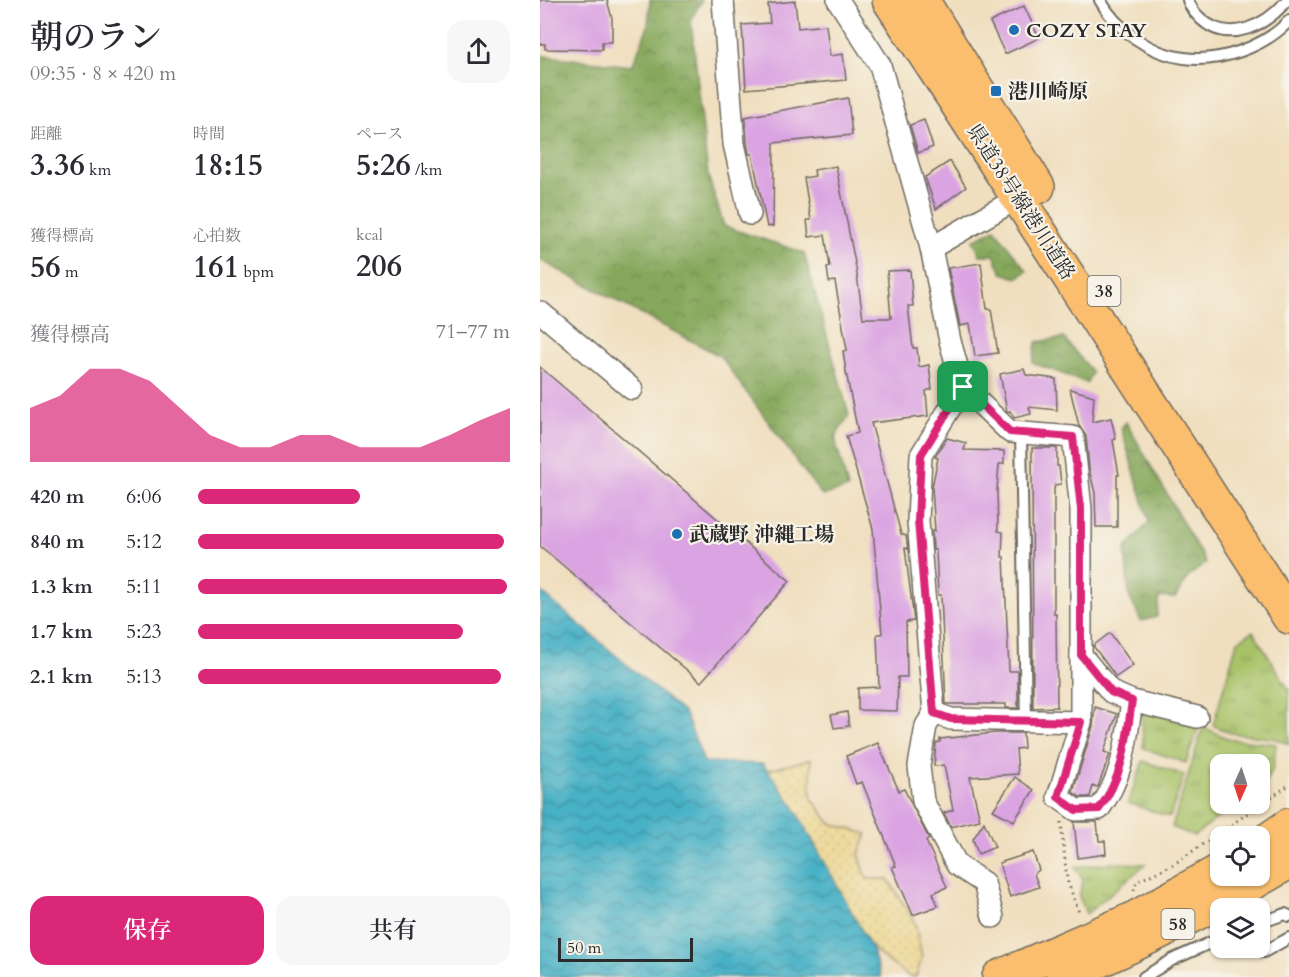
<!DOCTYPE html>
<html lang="ja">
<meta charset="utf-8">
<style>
body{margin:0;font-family:Cardo,"Noto Serif JP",serif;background:#f7f7f7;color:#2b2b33;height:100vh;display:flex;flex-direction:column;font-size:22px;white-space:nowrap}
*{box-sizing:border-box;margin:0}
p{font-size:20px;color:#7c7c81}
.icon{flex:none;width:33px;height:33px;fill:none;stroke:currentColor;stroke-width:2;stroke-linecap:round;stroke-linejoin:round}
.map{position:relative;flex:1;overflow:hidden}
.drawer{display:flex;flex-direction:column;background:#fff;width:540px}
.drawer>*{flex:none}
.needle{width:39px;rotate:183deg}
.tools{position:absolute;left:670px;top:754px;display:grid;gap:12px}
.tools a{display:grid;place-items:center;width:60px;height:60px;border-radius:12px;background:#fff;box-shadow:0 2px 4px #0004;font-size:30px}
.scale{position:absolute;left:18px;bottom:15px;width:135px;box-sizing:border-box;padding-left:6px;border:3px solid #2b2b2b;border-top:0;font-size:16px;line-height:21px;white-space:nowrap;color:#2b2b2b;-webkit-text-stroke:4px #f7f3e8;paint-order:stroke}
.pin{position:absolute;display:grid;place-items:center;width:51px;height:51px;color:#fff;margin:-26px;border-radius:12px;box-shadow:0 3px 9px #0006}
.round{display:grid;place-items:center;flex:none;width:63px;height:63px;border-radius:18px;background:#f7f7f7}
.summary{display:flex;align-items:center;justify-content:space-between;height:102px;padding:0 30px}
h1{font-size:33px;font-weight:600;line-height:45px}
.figures{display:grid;grid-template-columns:repeat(3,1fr);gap:9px;height:102px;padding:6px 30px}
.figures div{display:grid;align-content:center}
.figures b{font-size:30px;font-weight:600}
.figures small{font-size:16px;font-weight:400}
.figures p{font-size:16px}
.chart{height:168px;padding:12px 30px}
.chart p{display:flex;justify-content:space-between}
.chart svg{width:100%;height:108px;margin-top:6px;fill:#db2777;opacity:.7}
.button{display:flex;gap:12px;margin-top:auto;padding:12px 30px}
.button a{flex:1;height:69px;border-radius:18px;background:#db2777;color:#fff;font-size:24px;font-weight:600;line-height:69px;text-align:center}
.button a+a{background:#f7f7f7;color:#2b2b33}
ul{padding:0 30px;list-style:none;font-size:20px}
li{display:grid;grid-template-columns:96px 72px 1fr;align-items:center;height:45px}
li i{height:15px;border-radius:8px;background:#db2777}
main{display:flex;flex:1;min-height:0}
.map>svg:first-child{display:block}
.grass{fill:url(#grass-tufts);stroke:#6a764a;stroke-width:1.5}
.forest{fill:url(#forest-crowns);stroke:#586a44;stroke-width:1.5}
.sand{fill:url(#sand-dots);stroke:#8c8264;stroke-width:1.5}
.water{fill:url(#water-waves);stroke:#396e78;stroke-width:1.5}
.building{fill:#daa3e2}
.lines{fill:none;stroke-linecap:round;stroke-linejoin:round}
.lane-casing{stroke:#706a5f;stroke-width:14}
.street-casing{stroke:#706a5f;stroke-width:24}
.primary-casing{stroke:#706a5f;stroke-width:36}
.highway-casing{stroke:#706a5f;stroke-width:36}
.path{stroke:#706a5f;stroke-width:3;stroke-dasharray:1.5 4.5;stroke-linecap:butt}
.lane{stroke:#fff;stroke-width:10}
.street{stroke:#fff;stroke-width:21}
.primary{stroke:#fabe6e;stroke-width:33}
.highway{stroke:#fabe6e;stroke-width:33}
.route-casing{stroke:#fff;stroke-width:12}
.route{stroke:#db2777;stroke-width:8}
.poi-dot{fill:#1f6fb2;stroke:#f7f3e8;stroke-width:2}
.labels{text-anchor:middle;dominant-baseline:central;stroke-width:4.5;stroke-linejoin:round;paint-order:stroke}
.shield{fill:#f7f3e8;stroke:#686764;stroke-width:1.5}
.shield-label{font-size:18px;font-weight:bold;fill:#2b2b2b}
.poi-label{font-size:20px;font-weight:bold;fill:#2b2b2b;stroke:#f7f3e8;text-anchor:start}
.street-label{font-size:20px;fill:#2b2b2b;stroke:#f7f3e8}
</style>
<main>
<section class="drawer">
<div class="summary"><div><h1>朝のラン</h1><p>09:35 · 8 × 420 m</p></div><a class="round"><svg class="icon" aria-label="share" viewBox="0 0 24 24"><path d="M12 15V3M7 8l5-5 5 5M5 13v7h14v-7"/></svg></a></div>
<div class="figures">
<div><p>距離</p><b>3.36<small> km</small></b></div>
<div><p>時間</p><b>18:15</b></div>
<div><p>ペース</p><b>5:26<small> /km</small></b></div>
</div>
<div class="figures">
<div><p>獲得標高</p><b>56<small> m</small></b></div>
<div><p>心拍数</p><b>161<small> bpm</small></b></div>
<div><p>kcal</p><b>206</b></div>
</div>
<div class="chart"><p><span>獲得標高</span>71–77 m</p>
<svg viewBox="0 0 160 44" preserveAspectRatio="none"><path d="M0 44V22L10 17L20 6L30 6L40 11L50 22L60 33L70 38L80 38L90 33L100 33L110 38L120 38L130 38L140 33L150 27L160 22V44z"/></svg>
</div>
<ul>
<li><b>420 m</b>6:06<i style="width:52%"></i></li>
<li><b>840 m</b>5:12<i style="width:98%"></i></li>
<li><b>1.3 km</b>5:11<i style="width:99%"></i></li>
<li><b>1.7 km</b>5:23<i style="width:85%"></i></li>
<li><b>2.1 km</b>5:13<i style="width:97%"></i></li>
</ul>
<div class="button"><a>保存</a><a>共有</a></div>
</section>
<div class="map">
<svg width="749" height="977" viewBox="0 0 749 977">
<defs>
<pattern id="grass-tufts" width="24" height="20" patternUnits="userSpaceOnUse" patternTransform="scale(1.5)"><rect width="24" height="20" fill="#a8c268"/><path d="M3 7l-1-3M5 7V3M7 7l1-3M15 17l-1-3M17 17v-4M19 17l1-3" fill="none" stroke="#899e56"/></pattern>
<pattern id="forest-crowns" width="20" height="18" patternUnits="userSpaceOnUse" patternTransform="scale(1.5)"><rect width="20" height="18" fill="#86a85c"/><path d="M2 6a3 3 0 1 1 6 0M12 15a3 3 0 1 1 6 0" fill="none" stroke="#6e894c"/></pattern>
<pattern id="sand-dots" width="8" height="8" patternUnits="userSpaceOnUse" patternTransform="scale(1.5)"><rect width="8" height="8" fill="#eeda9e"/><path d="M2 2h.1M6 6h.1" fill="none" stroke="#cb8" stroke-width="1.8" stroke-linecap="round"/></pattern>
<pattern id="water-waves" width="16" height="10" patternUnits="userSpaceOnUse" patternTransform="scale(1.5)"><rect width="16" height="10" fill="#47b1c6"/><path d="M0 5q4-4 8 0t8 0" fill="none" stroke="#3b90a1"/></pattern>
</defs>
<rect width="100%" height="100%" fill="#f7f3e8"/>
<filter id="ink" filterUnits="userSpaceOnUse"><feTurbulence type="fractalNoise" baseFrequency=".0167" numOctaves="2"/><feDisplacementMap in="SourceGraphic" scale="12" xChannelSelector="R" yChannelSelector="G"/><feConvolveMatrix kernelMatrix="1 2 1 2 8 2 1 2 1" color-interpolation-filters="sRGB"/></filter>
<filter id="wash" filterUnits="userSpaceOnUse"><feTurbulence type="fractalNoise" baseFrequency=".008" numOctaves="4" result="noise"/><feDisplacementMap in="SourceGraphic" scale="24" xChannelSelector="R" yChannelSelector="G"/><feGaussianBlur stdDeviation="1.35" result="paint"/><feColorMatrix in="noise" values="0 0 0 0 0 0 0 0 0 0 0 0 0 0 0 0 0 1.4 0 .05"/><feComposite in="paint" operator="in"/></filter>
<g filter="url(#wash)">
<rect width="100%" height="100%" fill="#f0dfbf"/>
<g class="grass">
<path d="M713,631L749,690V744L737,739L690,733L673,725L697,642Z"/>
<path d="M602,711L659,726L646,763L603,748Z"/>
<path d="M663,727L689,739L736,744L733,769L720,793V765H681V804H696L654,836L632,827Z"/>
<path d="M603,761L644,775L630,817L588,803Z"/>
<path d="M570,863L606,864L546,914L539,896L543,881L535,867Z"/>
</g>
<g class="forest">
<path d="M110,0H162L151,20L168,175L184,226L264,253L309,415L295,438L308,488L282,496L180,356L0,260V55L92,66L108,26Z"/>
<path d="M455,229L487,271L477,278L462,273L454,255H440L433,240Z"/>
<path d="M524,338L552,372L547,383L493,363L496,342Z"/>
<path d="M586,422L666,563L649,576L635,598L619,597L617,617L601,621L589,596L585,549L609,522L581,428Z"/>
</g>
<path class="sand" d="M271,759V797L290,823L327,834L319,854L327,879H348L375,923L382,957L376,977H370L342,957L316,930L216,773Z"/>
<path class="water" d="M0,591L145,714L164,762L223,764L253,805L331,947L341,977H0Z"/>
<g id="blocks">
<g class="building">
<path d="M0,0H67L72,18V42H62V50L5,49V44H0Z"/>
<path d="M255,1L258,28L286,25L290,56L303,54L306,80L206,89L202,25L230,23L228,4Z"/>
<path d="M484,6L499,38L465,54L450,22Z"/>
<path d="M308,98L312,135L234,143L233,226L227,227L212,154H209L207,142L205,117Z"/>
<path d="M384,120L393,147L378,153L370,125Z"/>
<path d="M410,161L426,187L396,209L385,177Z"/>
<path d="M296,166L316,268L323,318H351L347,271L370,270L373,306H368L373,348H377L379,367L389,365L392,389L386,391L388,416L331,423L361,534L366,536L368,549L365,548L374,621L366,622L367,677H358L357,711L318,710V688L339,687L337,634H342L333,529L306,436L318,433L306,372L303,351L307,350L295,281L289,282L287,268L290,267L285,235L269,237L267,220H271L264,178L275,176L274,170Z"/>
<path d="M441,263L447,309H451L458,353L435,356L430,324L420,326L408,268Z"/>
<path d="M0,367L250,581L161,682L0,546Z"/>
<path d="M484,369L486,375L516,379L517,410L489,407L491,414L474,418L470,411L467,412L460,374Z"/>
<path d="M530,389L554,396L552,422L571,418L576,439L573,440L579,475H577V527H556L555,493L549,469L546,436L539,426Z"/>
<path d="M407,438L426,443L424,450L464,451V464H459L457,490L458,531L463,532L462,557H464L469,671H478V708H466V704H406L401,595H398L396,550H393L392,531H395L392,487L398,458L395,457Z"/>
<path d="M492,448H517V466H519L521,484L515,485L514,489V614H516L517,707L493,708Z"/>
<path d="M570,633L593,665L576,677L554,647V645Z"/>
<path d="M555,707L577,714L564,752L570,754L558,787L553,786L550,797H540L533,792L553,726Z"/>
<path d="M307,712L309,726L294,728L291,715Z"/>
<path d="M455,733H483L484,748L476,749L478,774L430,777L440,820L411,827L404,813L413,810L404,765L394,766L396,743L400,742V739Z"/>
<path d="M338,743L359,791L364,789L389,839L386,841L407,887L393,893L398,906L373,915L352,867L356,866L322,782L316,784L306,756Z"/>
<path d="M475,777L494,790L474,821L453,810Z"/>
<path d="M444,822L455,847L438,854L433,839Z"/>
<path d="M534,822H557L559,841H565L566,854L538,858Z"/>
<path d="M493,852L499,870L494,874L499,887L470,897L459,863Z"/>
</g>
</g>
</g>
<g filter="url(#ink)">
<use href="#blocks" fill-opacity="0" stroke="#706a5f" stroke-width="1.5"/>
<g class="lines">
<defs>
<g id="lane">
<path d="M560,0C576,29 610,54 644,58C680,63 724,47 749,21"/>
<path d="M648,0C651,9 655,13 661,19C689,45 727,25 747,0"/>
<path d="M481,433L486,721"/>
<path d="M720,923L745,914L749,916"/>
<path d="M724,952L749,938"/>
<path d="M604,977L632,960L681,938"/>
</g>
<g id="street">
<path d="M183,0L194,144L210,214"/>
<path d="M298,0L340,65L391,248L410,341L423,387"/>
<path d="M391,248L478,198"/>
<path d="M0,312L92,389"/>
<path d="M541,655L571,692L592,701L657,717"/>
<path d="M394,713L411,719L541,722"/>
<path d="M453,917L444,883L417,865L383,801L379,766L386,726L394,713L378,521L381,455L423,387L470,432L533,437L541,509V722L518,797L536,810L559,809C584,776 586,741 592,701"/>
</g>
<g id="primary">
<path d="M349,0L412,96L749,617"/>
<path d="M382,0L498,187"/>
</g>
<g id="highway">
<path d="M720,845L749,825"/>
<path d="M459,977L593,919L681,870"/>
<path d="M523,977C601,943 676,906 749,862"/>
</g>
</defs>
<use href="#lane" class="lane-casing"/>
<use href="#street" class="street-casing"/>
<use href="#primary" class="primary-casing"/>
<use href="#highway" class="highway-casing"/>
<g class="path">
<path d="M521,822L527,880L540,915"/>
<path d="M594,890L596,882L634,864L749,785"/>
</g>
<use href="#lane" class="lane"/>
<use href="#street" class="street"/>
<use href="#primary" class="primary"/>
<use href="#highway" class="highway"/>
</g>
</g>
<g class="lines" filter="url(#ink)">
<defs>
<path id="route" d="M423,387L470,432L533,437L541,509V655L571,692L592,701C586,741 584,776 559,809L536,810L518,797L541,722L411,719L394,713L378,521L381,455Z"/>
</defs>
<use href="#route" class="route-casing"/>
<use href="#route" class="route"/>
</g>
<g class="poi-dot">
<circle cx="474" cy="30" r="6"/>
<rect x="450" y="85" width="12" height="12" rx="3"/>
<circle cx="137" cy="534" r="6"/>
</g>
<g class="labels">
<g class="shield">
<rect x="547.5" y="276" width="33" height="30" rx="4.5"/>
<rect x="621.5" y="909" width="33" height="30" rx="4.5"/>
</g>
<g class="shield-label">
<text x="564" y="291">38</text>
<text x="638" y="924">58</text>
</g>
<g class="poi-label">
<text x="486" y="30">COZY STAY</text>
<text x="468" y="91">港川崎原</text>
<text x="149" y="534">武蔵野 沖縄工場</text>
</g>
<g class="street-label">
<text transform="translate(481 202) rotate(57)">県道38号線港川道路</text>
</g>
</g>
</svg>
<div class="tools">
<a><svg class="needle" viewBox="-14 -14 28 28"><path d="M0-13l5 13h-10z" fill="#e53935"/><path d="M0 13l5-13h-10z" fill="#7c7c81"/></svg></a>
<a><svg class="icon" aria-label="locate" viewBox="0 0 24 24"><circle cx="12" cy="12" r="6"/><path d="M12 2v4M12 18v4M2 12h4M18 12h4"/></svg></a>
<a><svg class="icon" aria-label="layers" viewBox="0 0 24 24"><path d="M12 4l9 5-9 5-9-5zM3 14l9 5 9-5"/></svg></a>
</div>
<div class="scale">50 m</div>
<div class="pin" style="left:423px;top:387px;background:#1e9e55"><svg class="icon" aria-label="arrive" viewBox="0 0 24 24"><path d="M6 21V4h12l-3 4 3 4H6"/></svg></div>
</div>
</main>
